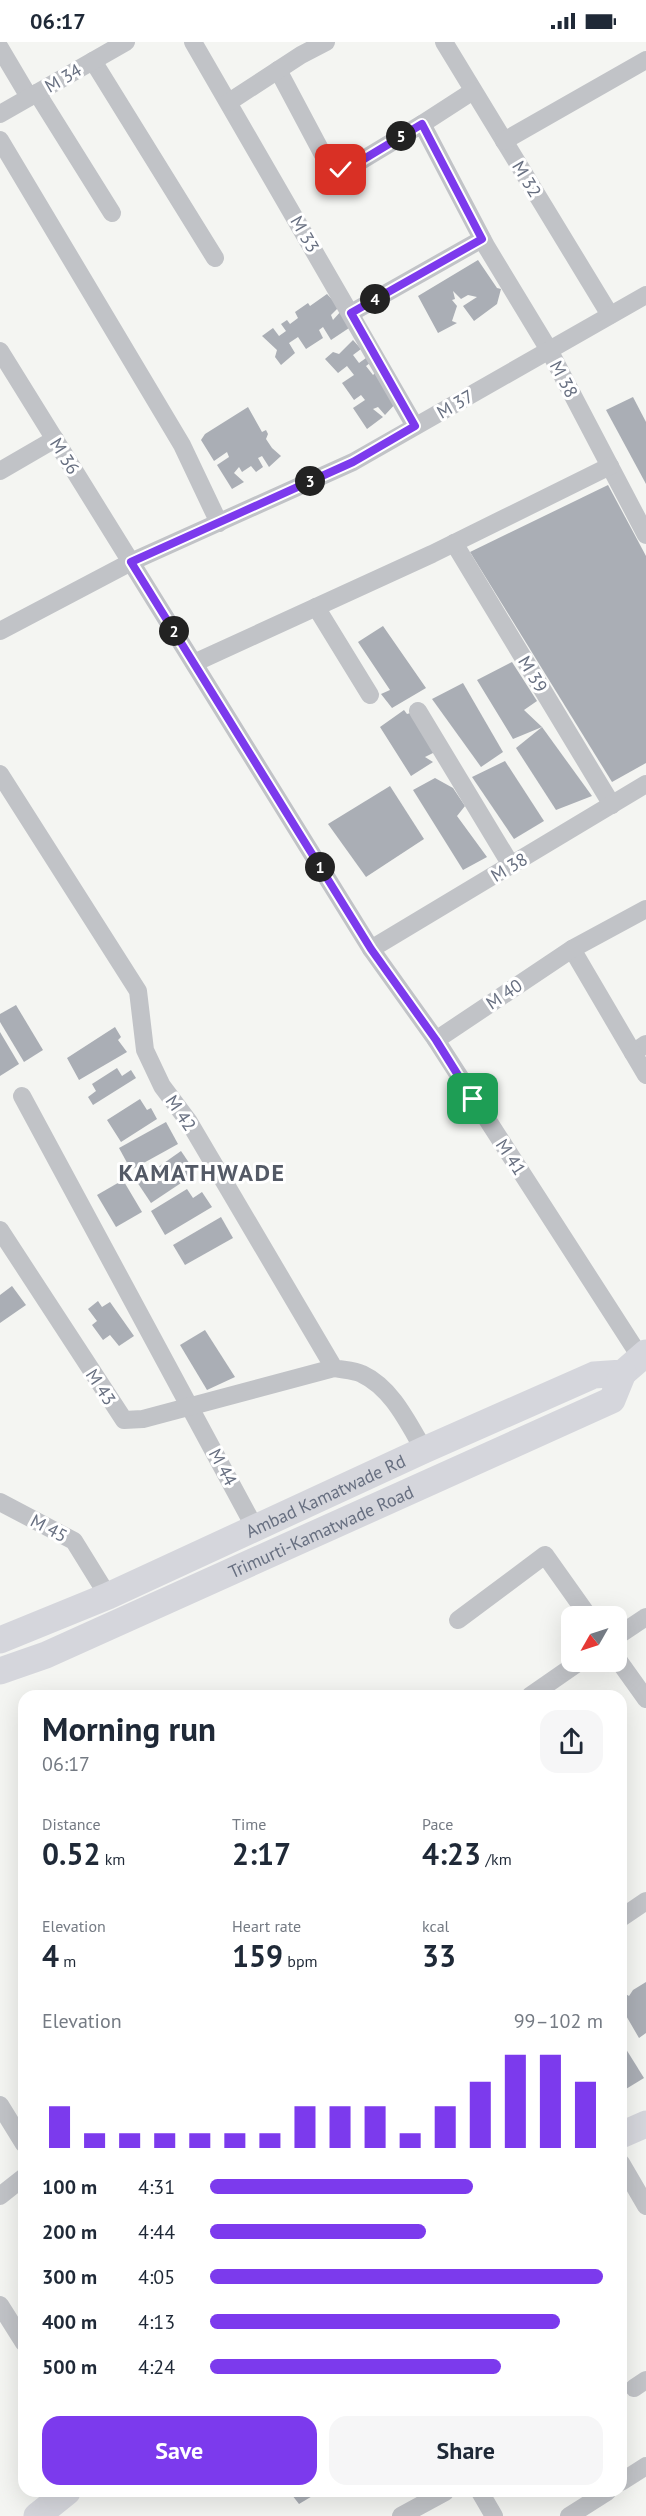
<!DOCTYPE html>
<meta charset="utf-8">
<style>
body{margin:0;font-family:"PT Sans",sans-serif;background:#f6f6f7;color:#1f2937;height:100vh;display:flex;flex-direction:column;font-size:22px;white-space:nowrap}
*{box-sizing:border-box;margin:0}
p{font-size:20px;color:#747a83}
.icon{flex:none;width:33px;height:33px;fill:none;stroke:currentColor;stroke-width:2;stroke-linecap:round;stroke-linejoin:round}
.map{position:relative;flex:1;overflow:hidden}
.drawer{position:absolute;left:18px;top:1648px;width:609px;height:807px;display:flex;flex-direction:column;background:#fff;border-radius:18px;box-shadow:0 6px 24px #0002}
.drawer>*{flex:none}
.needle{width:39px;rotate:231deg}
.fabs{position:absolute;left:561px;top:1564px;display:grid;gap:12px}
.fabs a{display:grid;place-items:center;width:66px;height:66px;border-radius:12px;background:#fff;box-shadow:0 6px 24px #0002;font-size:30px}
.pin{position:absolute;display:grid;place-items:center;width:51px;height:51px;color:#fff;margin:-26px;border-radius:12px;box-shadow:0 3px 9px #0006}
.km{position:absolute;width:30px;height:30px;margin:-15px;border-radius:50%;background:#222;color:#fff;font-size:16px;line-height:30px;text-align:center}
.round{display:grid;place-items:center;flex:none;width:63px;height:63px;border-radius:18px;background:#f6f6f7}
.headline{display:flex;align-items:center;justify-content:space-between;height:102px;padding:0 24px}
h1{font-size:33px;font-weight:800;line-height:45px}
.figures{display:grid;grid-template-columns:repeat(3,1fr);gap:9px;height:102px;padding:6px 24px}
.figures div{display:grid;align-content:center}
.figures b{font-size:30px;font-weight:800}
.figures small{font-size:16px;font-weight:400}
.figures p{font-size:16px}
.chart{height:168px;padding:12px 24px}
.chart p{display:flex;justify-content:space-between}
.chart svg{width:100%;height:108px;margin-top:6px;stroke:#7c3aed;stroke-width:6}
.primary-button{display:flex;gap:12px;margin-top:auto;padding:12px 24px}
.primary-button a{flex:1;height:69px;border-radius:18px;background:#7c3aed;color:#fff;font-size:24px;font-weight:800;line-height:69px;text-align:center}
.primary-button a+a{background:#f6f6f7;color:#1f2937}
ul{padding:0 24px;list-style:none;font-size:20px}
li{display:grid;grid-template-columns:96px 72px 1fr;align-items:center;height:45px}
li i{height:15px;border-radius:8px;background:#7c3aed}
.status{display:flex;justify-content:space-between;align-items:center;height:42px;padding:0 30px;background:#fff;direction:ltr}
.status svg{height:16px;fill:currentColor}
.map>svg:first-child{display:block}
.building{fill:#aaaeb5}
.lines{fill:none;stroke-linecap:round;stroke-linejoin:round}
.street{stroke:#c1c3c7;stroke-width:18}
.secondary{stroke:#d5d6dc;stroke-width:27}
.route-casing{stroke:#fff;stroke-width:12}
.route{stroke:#7c3aed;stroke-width:8}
.labels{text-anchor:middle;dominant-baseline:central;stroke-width:6;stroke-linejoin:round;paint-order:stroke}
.street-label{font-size:18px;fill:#676f80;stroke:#fff}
.district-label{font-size:24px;font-weight:bold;letter-spacing:1.5px;fill:#545a66;stroke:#fff}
</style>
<div class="status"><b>06:17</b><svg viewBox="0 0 49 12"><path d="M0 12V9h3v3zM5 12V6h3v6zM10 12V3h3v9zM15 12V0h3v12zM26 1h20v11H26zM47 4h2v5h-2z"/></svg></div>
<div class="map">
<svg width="646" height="2474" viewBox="0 0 646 2474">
<rect width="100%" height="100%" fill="#f4f5f2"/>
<g class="building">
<path d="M478,218L497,246L501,247L497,262L474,279L463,264L477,255L468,253L461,257L453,249L455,257L452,258L457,264L452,279L457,281L438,291L418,254Z"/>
<path d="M327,252L339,265L331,273L333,278L342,268L352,284L331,298L323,285L319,288L323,296L306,307L298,295L289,301L295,311L281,323L275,315L277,308L262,294L273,286L279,294L286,289L281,282L287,278L290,282L298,276L295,270L308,261L310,264Z"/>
<path d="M353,298L361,307L353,313L359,321L366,316L370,321L366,324L373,333L378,328L397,360L385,373L378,365L373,367L383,375L367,387L353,366L365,358L361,353L354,358L342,341L354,333L347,324L338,331L325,317L333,310L339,312Z"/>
<path d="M633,355L646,380V442L606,368Z"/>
<path d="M248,365L262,390L266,388L268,392L266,397L272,406L281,414L269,425L262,414L258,416L263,425L256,430L251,424L242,430L239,425L234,431L244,440L232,447L217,423L229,415L227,410L214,419L201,398L205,392Z"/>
<path d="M608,443L646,514V721L612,740L470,510Z"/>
<path d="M383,584L426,646L392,666L381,652L390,648L358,600Z"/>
<path d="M512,620L537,659L524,668L542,685L513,697L477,638Z"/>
<path d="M463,641L503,710L481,725L432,657Z"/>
<path d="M404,668L407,672L414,670L437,709L425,715L433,720L411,734L380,685Z"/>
<path d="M542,685L592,754L556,768L516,706Z"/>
<path d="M505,719L544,779L514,797L472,735Z"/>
<path d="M435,736L453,746L465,764L457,774L487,815L463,828L413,748Z"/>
<path d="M390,744L424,797L366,835L328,782Z"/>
<path d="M16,963L43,1008L24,1020L0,980V972Z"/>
<path d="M115,985L121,995L118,998L127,1010L79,1038L67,1016Z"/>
<path d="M0,990L19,1022L0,1034Z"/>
<path d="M117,1026L122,1034L131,1028L136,1036L93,1063L88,1055L96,1049L92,1042Z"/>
<path d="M140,1057L147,1068L151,1066L157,1077L121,1100L107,1078Z"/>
<path d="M166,1080L178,1102L131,1128L119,1106Z"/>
<path d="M181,1109L196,1131L151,1161L137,1140Z"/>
<path d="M123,1138L142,1170L116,1185L97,1153Z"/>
<path d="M187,1147L193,1156L202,1150L212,1165L165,1193L151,1169Z"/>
<path d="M221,1175L233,1196L185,1223L173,1203Z"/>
<path d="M12,1244L26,1263L0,1281V1253Z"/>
<path d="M98,1259L102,1265L110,1260L134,1294L119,1304L110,1293L103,1298L92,1283L97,1279L88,1267Z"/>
<path d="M205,1288L235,1335L207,1348L180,1303Z"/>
<path d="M646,1940V1991L639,1996L621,1965V1952L624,1951L629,1954L633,1948Z"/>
<path d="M621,1999L644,2036L621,2050Z"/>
<path d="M285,2450H319L299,2462L292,2453L289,2455Z"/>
</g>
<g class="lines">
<g class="street">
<path d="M193,0L415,384"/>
<path d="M444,0L610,273"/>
<path d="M0,6L29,55"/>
<path d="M93,19L215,216"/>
<path d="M278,28L329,124L336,128L354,123L422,82L486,204L549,308L646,493"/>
<path d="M37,51L112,171"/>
<path d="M229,60L301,13L326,0"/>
<path d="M0,72L126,0"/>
<path d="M422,82L473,49"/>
<path d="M0,98L182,403L219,481"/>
<path d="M504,99L646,18"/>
<path d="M351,271L482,197"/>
<path d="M0,309L371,907L436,998L641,1316"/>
<path d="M0,429L55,397"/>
<path d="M454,501L612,763"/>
<path d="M316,565L370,653"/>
<path d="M0,589L131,520L353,420L646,253"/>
<path d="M194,621L432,512L610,424"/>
<path d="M418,669L511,823"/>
<path d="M0,732L138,949L145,1008L162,1044L189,1080L334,1326C343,1328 354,1328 362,1332C392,1346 408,1381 424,1408"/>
<path d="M371,907L646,742"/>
<path d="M572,907L633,1011L646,1002"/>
<path d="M436,998L572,907L646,867"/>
<path d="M633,1011L646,1033"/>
<path d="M22,1054L255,1486"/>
<path d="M0,1188L124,1378L143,1377L334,1326"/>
<path d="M0,1460L74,1499L108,1554"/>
<path d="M458,1578L545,1513L589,1575"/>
<path d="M616,1595L646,1575"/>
<path d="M616,1615L646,1657"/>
<path d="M530,1654L579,1620"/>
<path d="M621,1876L646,1859"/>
<path d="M0,2063L24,2102"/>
<path d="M621,2121L646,2164"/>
<path d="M0,2154L24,2135"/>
<path d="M0,2263L24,2301"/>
<path d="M634,2346L646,2338"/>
<path d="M621,2440L646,2424"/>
<path d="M480,2450L494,2474"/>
<path d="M401,2474L445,2450"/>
<path d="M569,2474L607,2450"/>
</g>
<g class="secondary">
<path id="s1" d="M0,1598L108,1554L424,1408L594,1333L623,1331L646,1311"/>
<path id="s2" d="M0,1629L46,1613L612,1358L623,1331"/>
<path d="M621,2093L646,2082"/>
<path d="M37,2474L67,2450"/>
</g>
</g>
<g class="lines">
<defs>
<path id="route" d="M341,128L354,123L422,82L482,197L351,271L415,384L353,420L131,520L371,907L436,998L473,1057"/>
</defs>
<use href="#route" class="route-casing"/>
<use href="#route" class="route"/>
</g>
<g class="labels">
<g class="street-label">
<text transform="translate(63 36) rotate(-30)">M 34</text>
<text transform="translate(527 137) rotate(59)">M 32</text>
<text transform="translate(305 192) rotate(60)">M 33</text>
<text transform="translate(564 337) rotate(62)">M 38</text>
<text transform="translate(455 362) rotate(-30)">M 37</text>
<text transform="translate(65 414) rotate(58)">M 36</text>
<text transform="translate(533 632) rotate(59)">M 39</text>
<text transform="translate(509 825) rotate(-31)">M 38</text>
<text transform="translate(504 952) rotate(-34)">M 40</text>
<text transform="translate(181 1071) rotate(56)">M 42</text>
<text transform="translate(511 1115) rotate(57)">M 41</text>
<text transform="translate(101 1345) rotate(57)">M 43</text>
<text transform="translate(223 1425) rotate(62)">M 44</text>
<text stroke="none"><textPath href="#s1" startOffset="356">Ambad Kamatwade Rd</textPath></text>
<text transform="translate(49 1486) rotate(28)">M 45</text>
<text stroke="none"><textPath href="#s2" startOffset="350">Trimurti-Kamatwade Road</textPath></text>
</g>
<g class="district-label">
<text x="202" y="1130">KAMATHWADE</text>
</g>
</g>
</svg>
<div class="fabs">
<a><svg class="needle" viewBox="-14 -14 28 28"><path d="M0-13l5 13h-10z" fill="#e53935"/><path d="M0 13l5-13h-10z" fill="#747a83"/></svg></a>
</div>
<div class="pin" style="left:473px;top:1057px;background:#1e9e55"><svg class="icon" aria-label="arrive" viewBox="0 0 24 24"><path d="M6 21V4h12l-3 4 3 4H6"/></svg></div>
<div class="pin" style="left:341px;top:128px;background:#d93025"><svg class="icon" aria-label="check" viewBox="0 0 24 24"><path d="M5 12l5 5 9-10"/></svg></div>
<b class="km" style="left:320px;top:825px">1</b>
<b class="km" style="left:174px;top:589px">2</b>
<b class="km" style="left:310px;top:439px">3</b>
<b class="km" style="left:375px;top:257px">4</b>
<b class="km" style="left:401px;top:94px">5</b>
<section class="drawer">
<div class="headline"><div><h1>Morning run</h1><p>06:17</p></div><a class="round"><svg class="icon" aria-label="share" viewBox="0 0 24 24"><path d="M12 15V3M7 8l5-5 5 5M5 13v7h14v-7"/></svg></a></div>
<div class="figures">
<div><p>Distance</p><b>0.52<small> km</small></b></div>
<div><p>Time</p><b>2:17</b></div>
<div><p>Pace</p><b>4:23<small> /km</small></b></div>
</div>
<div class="figures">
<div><p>Elevation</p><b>4<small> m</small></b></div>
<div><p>Heart rate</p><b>159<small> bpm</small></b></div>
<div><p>kcal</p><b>33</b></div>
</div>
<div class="chart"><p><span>Elevation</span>99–102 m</p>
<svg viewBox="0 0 160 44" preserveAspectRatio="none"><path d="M5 44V27M15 44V38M25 44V38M35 44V38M45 44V38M55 44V38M65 44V38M75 44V27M85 44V27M95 44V27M105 44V38M115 44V27M125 44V17M135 44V6M145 44V6M155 44V17"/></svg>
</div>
<ul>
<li><b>100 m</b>4:31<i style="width:67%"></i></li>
<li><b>200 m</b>4:44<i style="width:55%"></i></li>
<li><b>300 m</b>4:05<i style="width:100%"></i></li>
<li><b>400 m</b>4:13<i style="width:89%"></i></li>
<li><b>500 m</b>4:24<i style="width:74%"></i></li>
</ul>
<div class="primary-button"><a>Save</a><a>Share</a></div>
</section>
</div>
